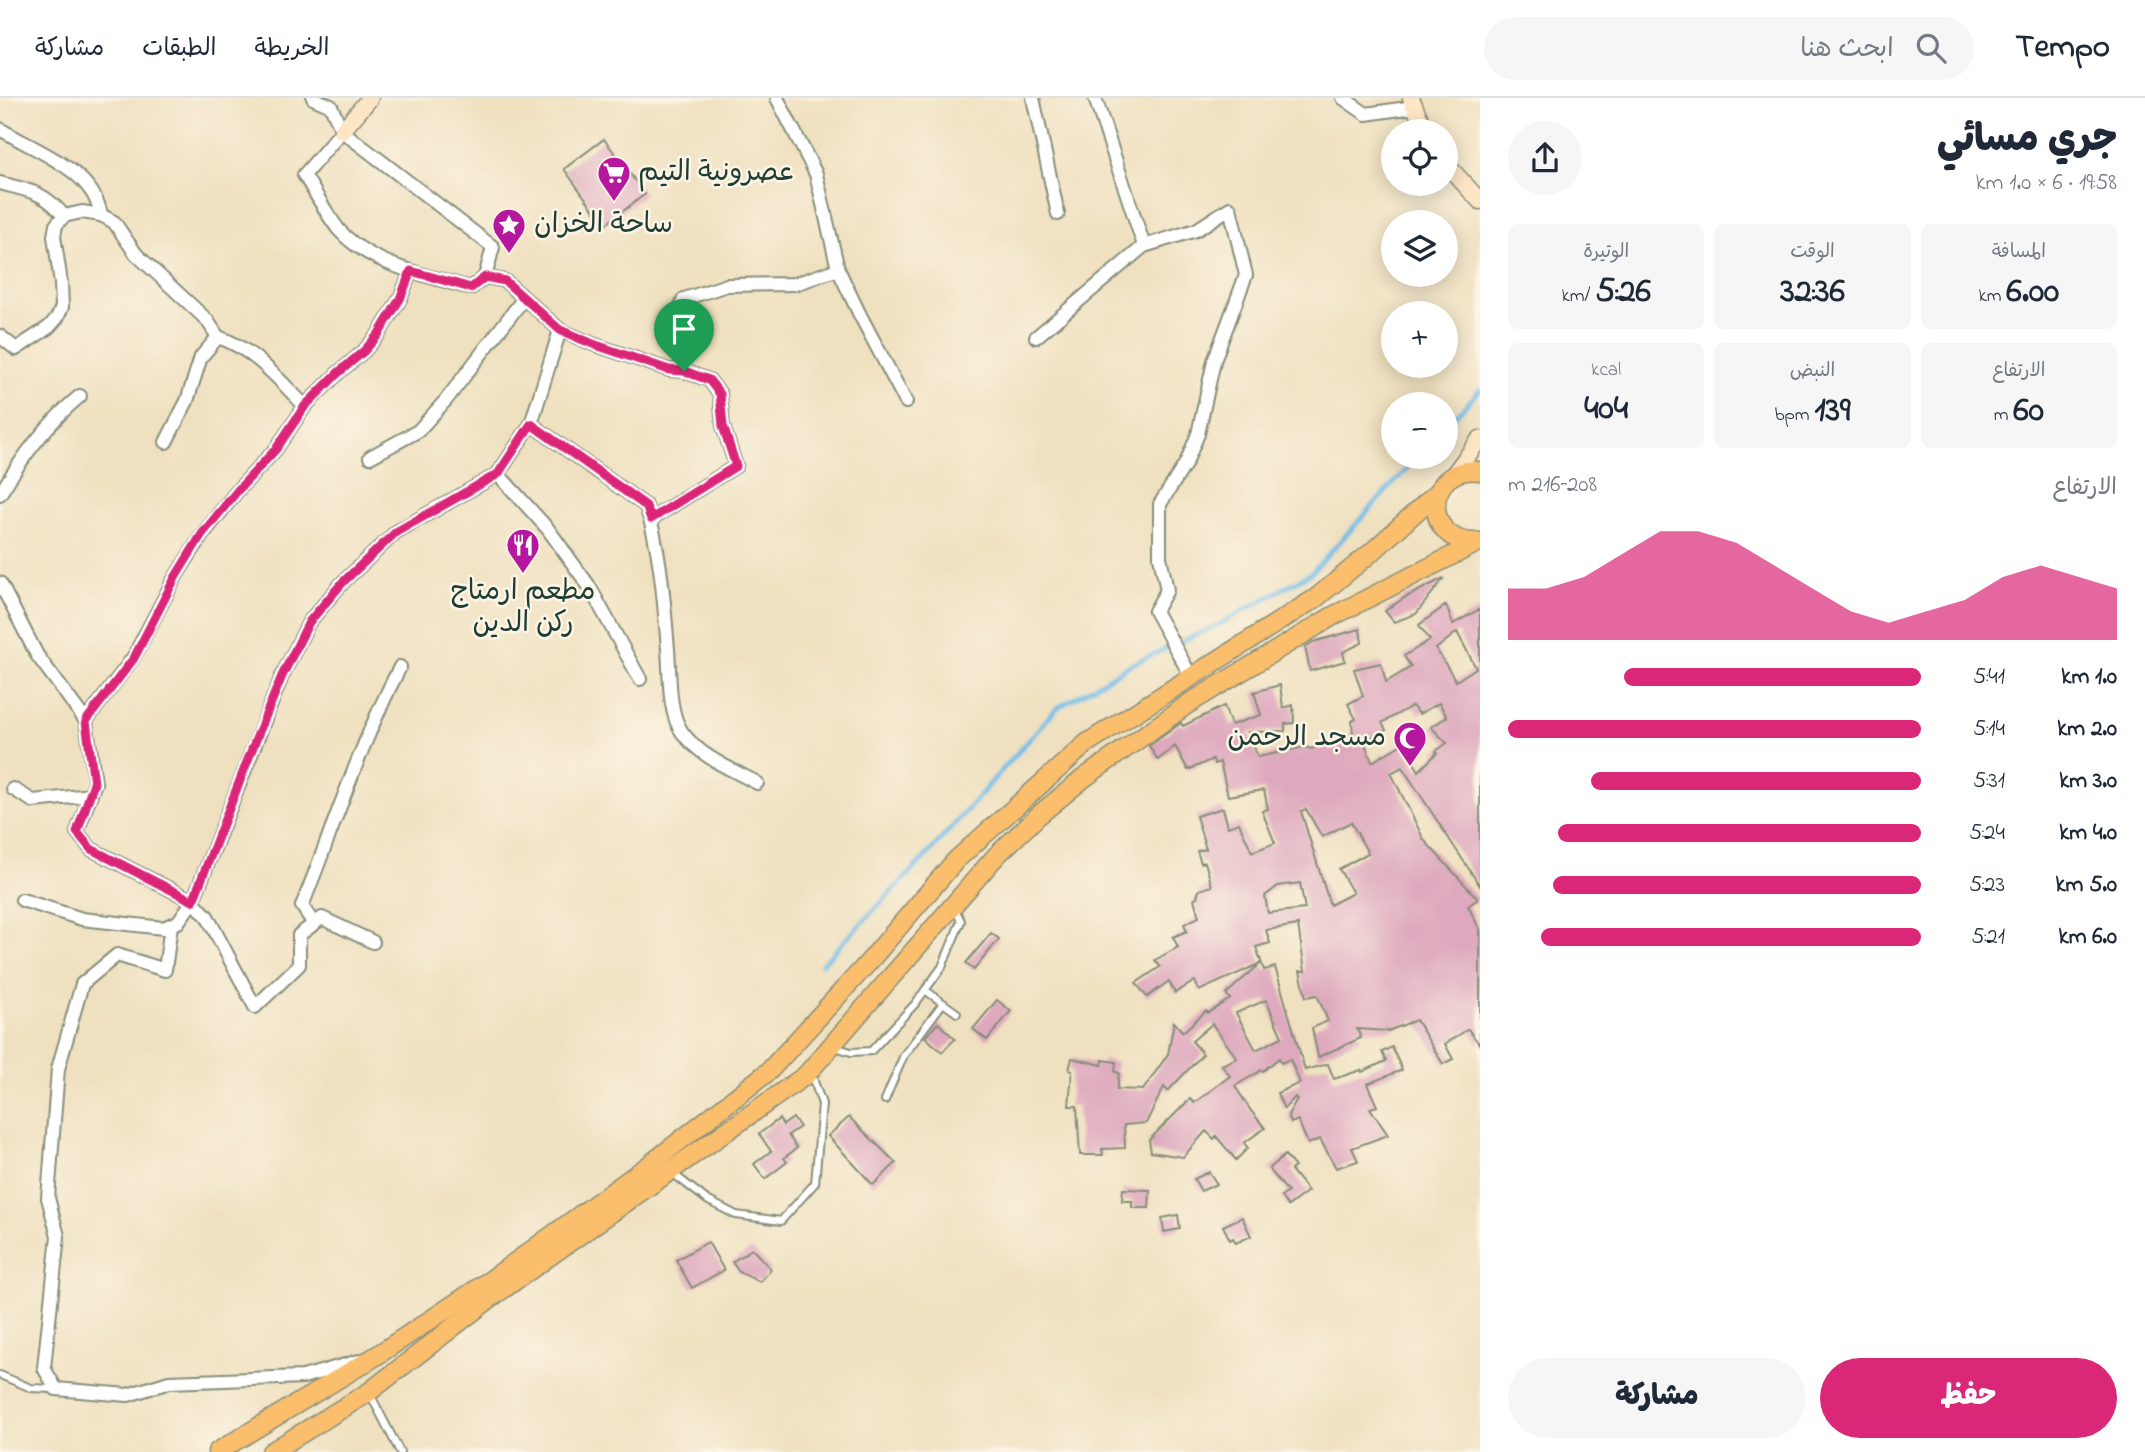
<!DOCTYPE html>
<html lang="ar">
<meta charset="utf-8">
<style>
body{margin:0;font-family:"Indie Flower","Playpen Sans Arabic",sans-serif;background:#f6f6f7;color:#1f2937;direction:rtl;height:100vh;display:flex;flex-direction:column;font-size:26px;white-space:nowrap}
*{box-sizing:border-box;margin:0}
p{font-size:23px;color:#747a83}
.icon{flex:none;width:38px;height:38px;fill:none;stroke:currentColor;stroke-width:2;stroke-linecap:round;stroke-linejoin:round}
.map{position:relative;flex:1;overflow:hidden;direction:ltr}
.drawer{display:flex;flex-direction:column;background:#fff;width:665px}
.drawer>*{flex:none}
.controls{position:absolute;left:1381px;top:21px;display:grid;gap:14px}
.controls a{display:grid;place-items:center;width:77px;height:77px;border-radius:50%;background:#fff;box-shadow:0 4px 18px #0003;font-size:35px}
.pin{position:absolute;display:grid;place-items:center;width:60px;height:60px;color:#fff;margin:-72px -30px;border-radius:50% 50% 50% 0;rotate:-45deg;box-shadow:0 0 7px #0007}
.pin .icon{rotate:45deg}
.round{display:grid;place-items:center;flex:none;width:74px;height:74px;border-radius:37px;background:#f6f6f7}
.head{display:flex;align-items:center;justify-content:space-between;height:119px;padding:0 28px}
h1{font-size:38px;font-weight:800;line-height:52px}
.metrics{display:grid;grid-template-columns:repeat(3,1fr);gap:10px;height:119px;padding:7px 28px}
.metrics div{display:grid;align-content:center;border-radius:10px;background:#f6f6f7;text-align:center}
.metrics b{font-size:35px;font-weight:800}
.metrics small{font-size:19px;font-weight:400}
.metrics p{font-size:19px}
.chart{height:196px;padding:14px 28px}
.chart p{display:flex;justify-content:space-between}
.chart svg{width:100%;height:126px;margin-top:7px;fill:#db2777;opacity:.7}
.primary-button{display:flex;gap:14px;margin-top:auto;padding:14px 28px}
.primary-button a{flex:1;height:80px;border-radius:42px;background:#db2777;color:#fff;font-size:28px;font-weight:800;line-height:80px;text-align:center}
.primary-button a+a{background:#f6f6f7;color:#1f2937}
ul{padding:0 28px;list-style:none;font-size:23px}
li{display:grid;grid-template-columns:112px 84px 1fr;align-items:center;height:52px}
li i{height:18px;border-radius:9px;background:#db2777}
header{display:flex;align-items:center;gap:42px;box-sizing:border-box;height:98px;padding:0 35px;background:#fff;border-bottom:2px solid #e0e1e3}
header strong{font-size:33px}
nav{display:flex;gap:38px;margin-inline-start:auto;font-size:24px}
.search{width:490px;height:63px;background:#f6f6f7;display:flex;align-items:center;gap:18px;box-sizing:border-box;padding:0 24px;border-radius:38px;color:#747a83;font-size:26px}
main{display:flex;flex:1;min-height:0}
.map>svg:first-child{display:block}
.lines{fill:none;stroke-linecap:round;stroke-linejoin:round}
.stream{stroke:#6ebce8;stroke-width:4.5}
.building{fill:#dea9be;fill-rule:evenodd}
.lane-casing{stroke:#878e7a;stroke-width:10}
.street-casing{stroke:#878e7a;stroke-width:16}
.secondary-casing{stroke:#878e7a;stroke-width:19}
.primary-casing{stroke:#878e7a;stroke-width:21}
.lane{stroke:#fff;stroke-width:6}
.street{stroke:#fff;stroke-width:12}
.secondary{stroke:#fde5c5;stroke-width:16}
.primary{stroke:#fabe6d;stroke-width:18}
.route-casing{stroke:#fff;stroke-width:14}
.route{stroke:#db2777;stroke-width:9}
.labels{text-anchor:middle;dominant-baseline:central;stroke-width:5;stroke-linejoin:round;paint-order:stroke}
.poi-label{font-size:28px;fill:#1f3d34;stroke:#fcf5e5;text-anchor:start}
</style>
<header>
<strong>Tempo</strong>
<div class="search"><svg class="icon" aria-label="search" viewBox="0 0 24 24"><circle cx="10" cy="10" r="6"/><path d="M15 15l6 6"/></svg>ابحث هنا</div>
<nav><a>الخريطة</a><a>الطبقات</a><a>مشاركة</a></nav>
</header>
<main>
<section class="drawer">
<div class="head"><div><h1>جري مسائي</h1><p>19:58 · 6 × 1.0 km</p></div><a class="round"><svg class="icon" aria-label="share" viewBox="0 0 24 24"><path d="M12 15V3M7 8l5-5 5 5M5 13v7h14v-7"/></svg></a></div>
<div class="metrics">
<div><p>المسافة</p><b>6.00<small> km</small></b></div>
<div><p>الوقت</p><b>32:36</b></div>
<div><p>الوتيرة</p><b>5:26<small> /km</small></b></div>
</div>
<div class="metrics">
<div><p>الارتفاع</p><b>60<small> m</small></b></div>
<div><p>النبض</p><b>139<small> bpm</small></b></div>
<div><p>kcal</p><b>404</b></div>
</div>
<div class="chart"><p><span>الارتفاع</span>208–216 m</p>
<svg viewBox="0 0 160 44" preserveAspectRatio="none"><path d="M0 44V26L10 26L20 22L30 14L40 6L50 6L60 10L70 18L80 26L90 34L100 38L110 34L120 30L130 22L140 18L150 22L160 26V44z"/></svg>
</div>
<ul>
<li><b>1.0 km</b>5:41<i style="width:72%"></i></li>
<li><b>2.0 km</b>5:14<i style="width:100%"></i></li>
<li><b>3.0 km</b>5:31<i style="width:80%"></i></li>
<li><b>4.0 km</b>5:24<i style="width:88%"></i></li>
<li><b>5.0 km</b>5:23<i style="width:89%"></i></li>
<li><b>6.0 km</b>5:21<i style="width:92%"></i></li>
</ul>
<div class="primary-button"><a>حفظ</a><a>مشاركة</a></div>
</section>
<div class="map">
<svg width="1480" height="1354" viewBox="0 0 1480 1354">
<rect width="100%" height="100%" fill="#fcf5e5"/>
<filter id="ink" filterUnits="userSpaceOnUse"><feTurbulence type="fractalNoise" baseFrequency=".0143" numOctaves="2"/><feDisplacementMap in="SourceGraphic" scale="14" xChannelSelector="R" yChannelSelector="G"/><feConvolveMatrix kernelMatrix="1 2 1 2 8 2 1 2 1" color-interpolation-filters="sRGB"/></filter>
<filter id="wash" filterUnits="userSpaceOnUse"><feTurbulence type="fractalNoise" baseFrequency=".00686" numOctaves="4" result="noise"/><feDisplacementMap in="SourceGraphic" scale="28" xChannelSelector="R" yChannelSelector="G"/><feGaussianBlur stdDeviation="1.57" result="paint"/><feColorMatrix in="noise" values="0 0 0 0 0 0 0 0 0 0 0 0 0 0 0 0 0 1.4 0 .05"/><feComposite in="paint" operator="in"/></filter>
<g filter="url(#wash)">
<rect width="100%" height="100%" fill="#efe0bf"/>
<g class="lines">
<g class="stream">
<path d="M1446,328L1480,292"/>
<path d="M822,866L928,756L1056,611L1128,568L1218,527L1311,475L1418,359"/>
</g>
</g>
<g id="blocks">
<g class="building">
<path d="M604,41L645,96L605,127L564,71Z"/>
<path d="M1444,480L1416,516L1394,524L1385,513L1404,500Z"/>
<path d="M1446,507L1453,526L1480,511V788L1402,669L1391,675L1424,742L1478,801L1468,808L1480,832V947L1468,931L1445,946L1453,961L1443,966L1416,922L1388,933L1357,931L1361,940L1318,959L1312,930L1328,923L1317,897L1306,899L1300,873H1305L1298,827L1266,832L1270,845L1256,849L1264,872L1275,869L1305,972L1328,966L1334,981L1361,972L1362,974L1386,963L1382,954L1392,949L1402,972L1367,986L1377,1008L1370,1010L1388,1037L1352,1050L1358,1063L1336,1070L1320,1041L1308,1046L1298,1022L1291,1025L1288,1017L1297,1001L1295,999L1284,1011L1277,995L1300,985L1290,961L1281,965L1279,960L1263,973L1262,972L1235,988L1251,1013L1265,1030L1244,1045L1248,1050L1236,1062L1216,1038L1214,1041L1206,1033L1183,1059L1151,1054L1149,1042L1190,1001L1194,1005L1230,978L1222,967L1237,960L1212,926L1192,943L1203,956L1168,993L1164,989L1146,1025L1124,1027L1125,1050L1102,1051L1103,1057H1080L1077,1008H1069L1072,973L1069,972L1072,960L1102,967L1103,962L1116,964L1115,974L1119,975L1117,991L1143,992L1168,956L1174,924L1183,934L1206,913L1208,915L1230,901L1226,896L1261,865L1199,893L1195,883L1175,895L1169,883L1147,899L1136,885L1160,869L1155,862L1178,849L1173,839L1187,833L1184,826L1199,819L1194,801L1197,799L1199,792L1212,788L1205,764L1201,765L1197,753L1206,751L1196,718L1223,710L1228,729L1239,725L1252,754L1275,745L1262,713L1268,711L1264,692L1228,698L1220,664L1214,666L1213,661L1188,672L1175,648L1158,662L1149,648L1181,625L1183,628L1224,608L1231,627L1261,617L1254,594L1280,587L1283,610L1293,607L1294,625L1285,626V633L1248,634L1258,659L1304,649L1311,651L1337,642L1336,641L1353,637L1352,623L1356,621L1348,606L1363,598L1354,571L1381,565L1386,584L1411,569L1404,558L1430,542L1419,527ZM1457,534L1476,570L1456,583L1436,551ZM1439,605L1447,619L1431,629L1447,645L1436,653L1437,655L1419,673L1402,646L1372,664L1364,643L1386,632L1382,625L1412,608L1419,616ZM1306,711L1322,739L1351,724L1368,755L1339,771L1353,795L1330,807L1301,713ZM1300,785L1305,811L1268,815L1265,798L1278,788ZM1266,902L1282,939L1256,952L1236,915Z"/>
<path d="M1360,531L1362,545L1343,554L1345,563L1310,573L1305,549L1313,544Z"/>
<path d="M991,835L999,841L974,872L966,865Z"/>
<path d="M997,902L1011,913L987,942L973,931Z"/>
<path d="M938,925L955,941L942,954L925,939Z"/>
<path d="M849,1019L896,1065L873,1087L828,1038Z"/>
<path d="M793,1020L800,1029L788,1037L797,1050L784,1060L787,1064L765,1081L754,1066L771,1053L759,1036L779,1021L783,1027Z"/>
<path d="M1285,1057L1295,1069L1291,1072L1308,1093L1288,1108L1281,1099L1288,1094L1269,1071Z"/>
<path d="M1209,1074L1217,1086L1201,1093L1194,1081Z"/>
<path d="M1123,1091L1150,1092L1149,1110H1132V1103H1122Z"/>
<path d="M1178,1117L1180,1131L1164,1134L1162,1120Z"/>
<path d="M1242,1119L1251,1138L1236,1145L1233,1140L1230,1142L1223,1128Z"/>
<path d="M708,1144L724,1172L692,1190L676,1162Z"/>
<path d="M752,1151L771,1171L760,1184L739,1174L732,1164Z"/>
</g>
</g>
</g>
<g filter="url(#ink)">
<use href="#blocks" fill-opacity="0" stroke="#878e7a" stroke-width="2"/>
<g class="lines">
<defs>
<g id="lane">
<path d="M925,892L957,915"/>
<path d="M835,949L851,954L871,953L915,906L942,869L961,823L954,809"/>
<path d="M885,1002L904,957L943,905"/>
<path d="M671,1074L707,1102L736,1117L781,1123L815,1085L822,1006L811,975"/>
<path d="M0,1277L31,1290L55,1291"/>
<path d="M370,1296L400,1354"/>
</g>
<g id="street">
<path d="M313,0L331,8L342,33L493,149L485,179"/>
<path d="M777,0L816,76L838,171L860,217L906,304"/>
<path d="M1033,0L1058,116"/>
<path d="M1095,0L1144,148"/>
<path d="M1343,0L1366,16L1414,9"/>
<path d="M0,31C35,53 93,71 101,117"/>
<path d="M0,85C29,93 44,93 64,118"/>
<path d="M560,232L593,246L669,272L684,273L709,282L720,296L723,328L736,368L651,421"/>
<path d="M0,238L16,251L49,229L57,220L62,209L61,185L54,138L56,127L64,118L82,114L101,117L114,124L136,156L207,222L218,239C253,250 280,283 305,308"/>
<path d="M1036,239L1144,148L1196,132L1230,110L1246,177L1214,263L1198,336L1186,365L1160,406V459L1167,492L1155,513L1192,580"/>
<path d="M684,273L672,229L684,201L727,187L795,186L838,171"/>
<path d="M531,326L646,408C661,452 664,506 668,551C670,575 668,615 682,634C700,659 731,671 757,685"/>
<path d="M166,344L187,303L201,259L218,239"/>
<path d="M370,359L418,333L446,302L524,200"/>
<path d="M498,376L548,431L589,488L640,581"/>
<path d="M0,396C22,359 47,325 80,298"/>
<path d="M0,485L37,557L86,623L95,685L77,734L91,751L193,803L207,818L255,909L299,867V837L322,820L373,844"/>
<path d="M86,623L133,560L176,478L203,436L238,392L276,351L305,308L338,275L364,253L378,237L400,201L411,173"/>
<path d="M13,691L33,703L91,697"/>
<path d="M22,802L82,821L163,830L178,824L193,803L282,578L309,524L343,484L396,434L498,376L531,326L560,232L505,183L485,179L471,190C426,177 371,168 339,132C326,116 316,95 304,77L342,33"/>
<path d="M314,826L302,808C334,728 360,646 400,569"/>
<path d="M171,827L165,872L117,857L82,886L58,971L48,1100L58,1138L44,1270L56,1291L128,1297L169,1284L303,1279L359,1263"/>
</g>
<g id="secondary">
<path d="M1411,0L1425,33"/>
<path d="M342,33L370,0"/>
<path d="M1446,66L1480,103"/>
<path d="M1453,377L1480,341"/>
</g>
<g id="primary">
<path d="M1479,444C1419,447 1424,365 1480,373"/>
<path d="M217,1354L376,1258L492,1181L649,1067L769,973L867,866L956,762L1087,645L1316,500L1373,453L1439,393"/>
<path d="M271,1354L369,1294L492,1199L806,977L996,758L1040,716L1084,680L1188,606L1333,518L1479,444"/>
</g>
</defs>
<use href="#lane" class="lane-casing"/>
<use href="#street" class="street-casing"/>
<use href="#secondary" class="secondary-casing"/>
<use href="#primary" class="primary-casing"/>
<use href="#lane" class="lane"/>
<use href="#street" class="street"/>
<use href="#secondary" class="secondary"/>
<use href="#primary" class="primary"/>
</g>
</g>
<g class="lines" filter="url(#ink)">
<defs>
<path id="route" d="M411,173L471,190L485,179L505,183L560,232L593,246L669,272L684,273L709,282L720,296L723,328L736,368L651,421L646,408L531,326L498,376L396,434L343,484L309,524L282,578L258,636L193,803L91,751L77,734L94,685L86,623L134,560L176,478L202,436L238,392L276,351L305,308L338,275L364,253L378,237L400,201Z"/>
</defs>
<use href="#route" class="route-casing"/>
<use href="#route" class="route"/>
</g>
<defs>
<symbol id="supermarket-pin" viewBox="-11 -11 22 30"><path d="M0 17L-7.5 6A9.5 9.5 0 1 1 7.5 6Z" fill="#b5179e" stroke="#fcf5e5"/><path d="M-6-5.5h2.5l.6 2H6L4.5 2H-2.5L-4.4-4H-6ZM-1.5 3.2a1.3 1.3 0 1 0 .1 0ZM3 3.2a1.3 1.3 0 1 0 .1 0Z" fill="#fff"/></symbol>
<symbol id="sight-pin" viewBox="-11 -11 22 30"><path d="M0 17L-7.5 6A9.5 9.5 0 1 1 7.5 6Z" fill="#b5179e" stroke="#fcf5e5"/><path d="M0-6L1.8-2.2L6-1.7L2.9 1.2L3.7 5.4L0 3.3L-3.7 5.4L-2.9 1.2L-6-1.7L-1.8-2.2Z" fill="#fff"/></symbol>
<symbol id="restaurant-pin" viewBox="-11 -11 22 30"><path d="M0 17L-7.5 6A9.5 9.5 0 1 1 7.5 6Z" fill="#b5179e" stroke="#fcf5e5"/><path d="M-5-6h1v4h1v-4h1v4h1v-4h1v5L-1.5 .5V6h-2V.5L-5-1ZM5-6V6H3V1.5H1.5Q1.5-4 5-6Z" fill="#fff"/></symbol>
<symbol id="mosque-pin" viewBox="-11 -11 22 30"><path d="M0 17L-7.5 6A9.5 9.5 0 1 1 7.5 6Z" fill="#b5179e" stroke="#fcf5e5"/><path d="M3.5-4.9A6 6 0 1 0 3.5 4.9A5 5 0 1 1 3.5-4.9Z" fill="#fff"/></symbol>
</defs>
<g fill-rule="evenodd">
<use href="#supermarket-pin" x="595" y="56" width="38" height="52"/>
<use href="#sight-pin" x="490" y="108" width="38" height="52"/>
<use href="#restaurant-pin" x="504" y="428" width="38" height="52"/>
<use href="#mosque-pin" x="1391" y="621" width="38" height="52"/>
</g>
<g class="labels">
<g class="poi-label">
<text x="638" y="75">عصرونية التيم</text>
<text x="534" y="127">ساحة الخزان</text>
<text x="523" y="494" text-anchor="middle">مطعم ارمتاج<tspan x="523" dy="32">ركن الدين</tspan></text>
<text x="1386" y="640" text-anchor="end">مسجد الرحمن</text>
</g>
</g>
</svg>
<div class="controls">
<a><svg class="icon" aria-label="locate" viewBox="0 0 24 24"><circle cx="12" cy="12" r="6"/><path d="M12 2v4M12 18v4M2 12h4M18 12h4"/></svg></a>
<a><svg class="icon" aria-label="layers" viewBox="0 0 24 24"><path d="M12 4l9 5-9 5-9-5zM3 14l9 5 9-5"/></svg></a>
<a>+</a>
<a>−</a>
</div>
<div class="pin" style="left:684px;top:273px;background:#1e9e55"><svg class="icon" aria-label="arrive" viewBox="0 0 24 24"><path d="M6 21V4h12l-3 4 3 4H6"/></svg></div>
</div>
</main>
